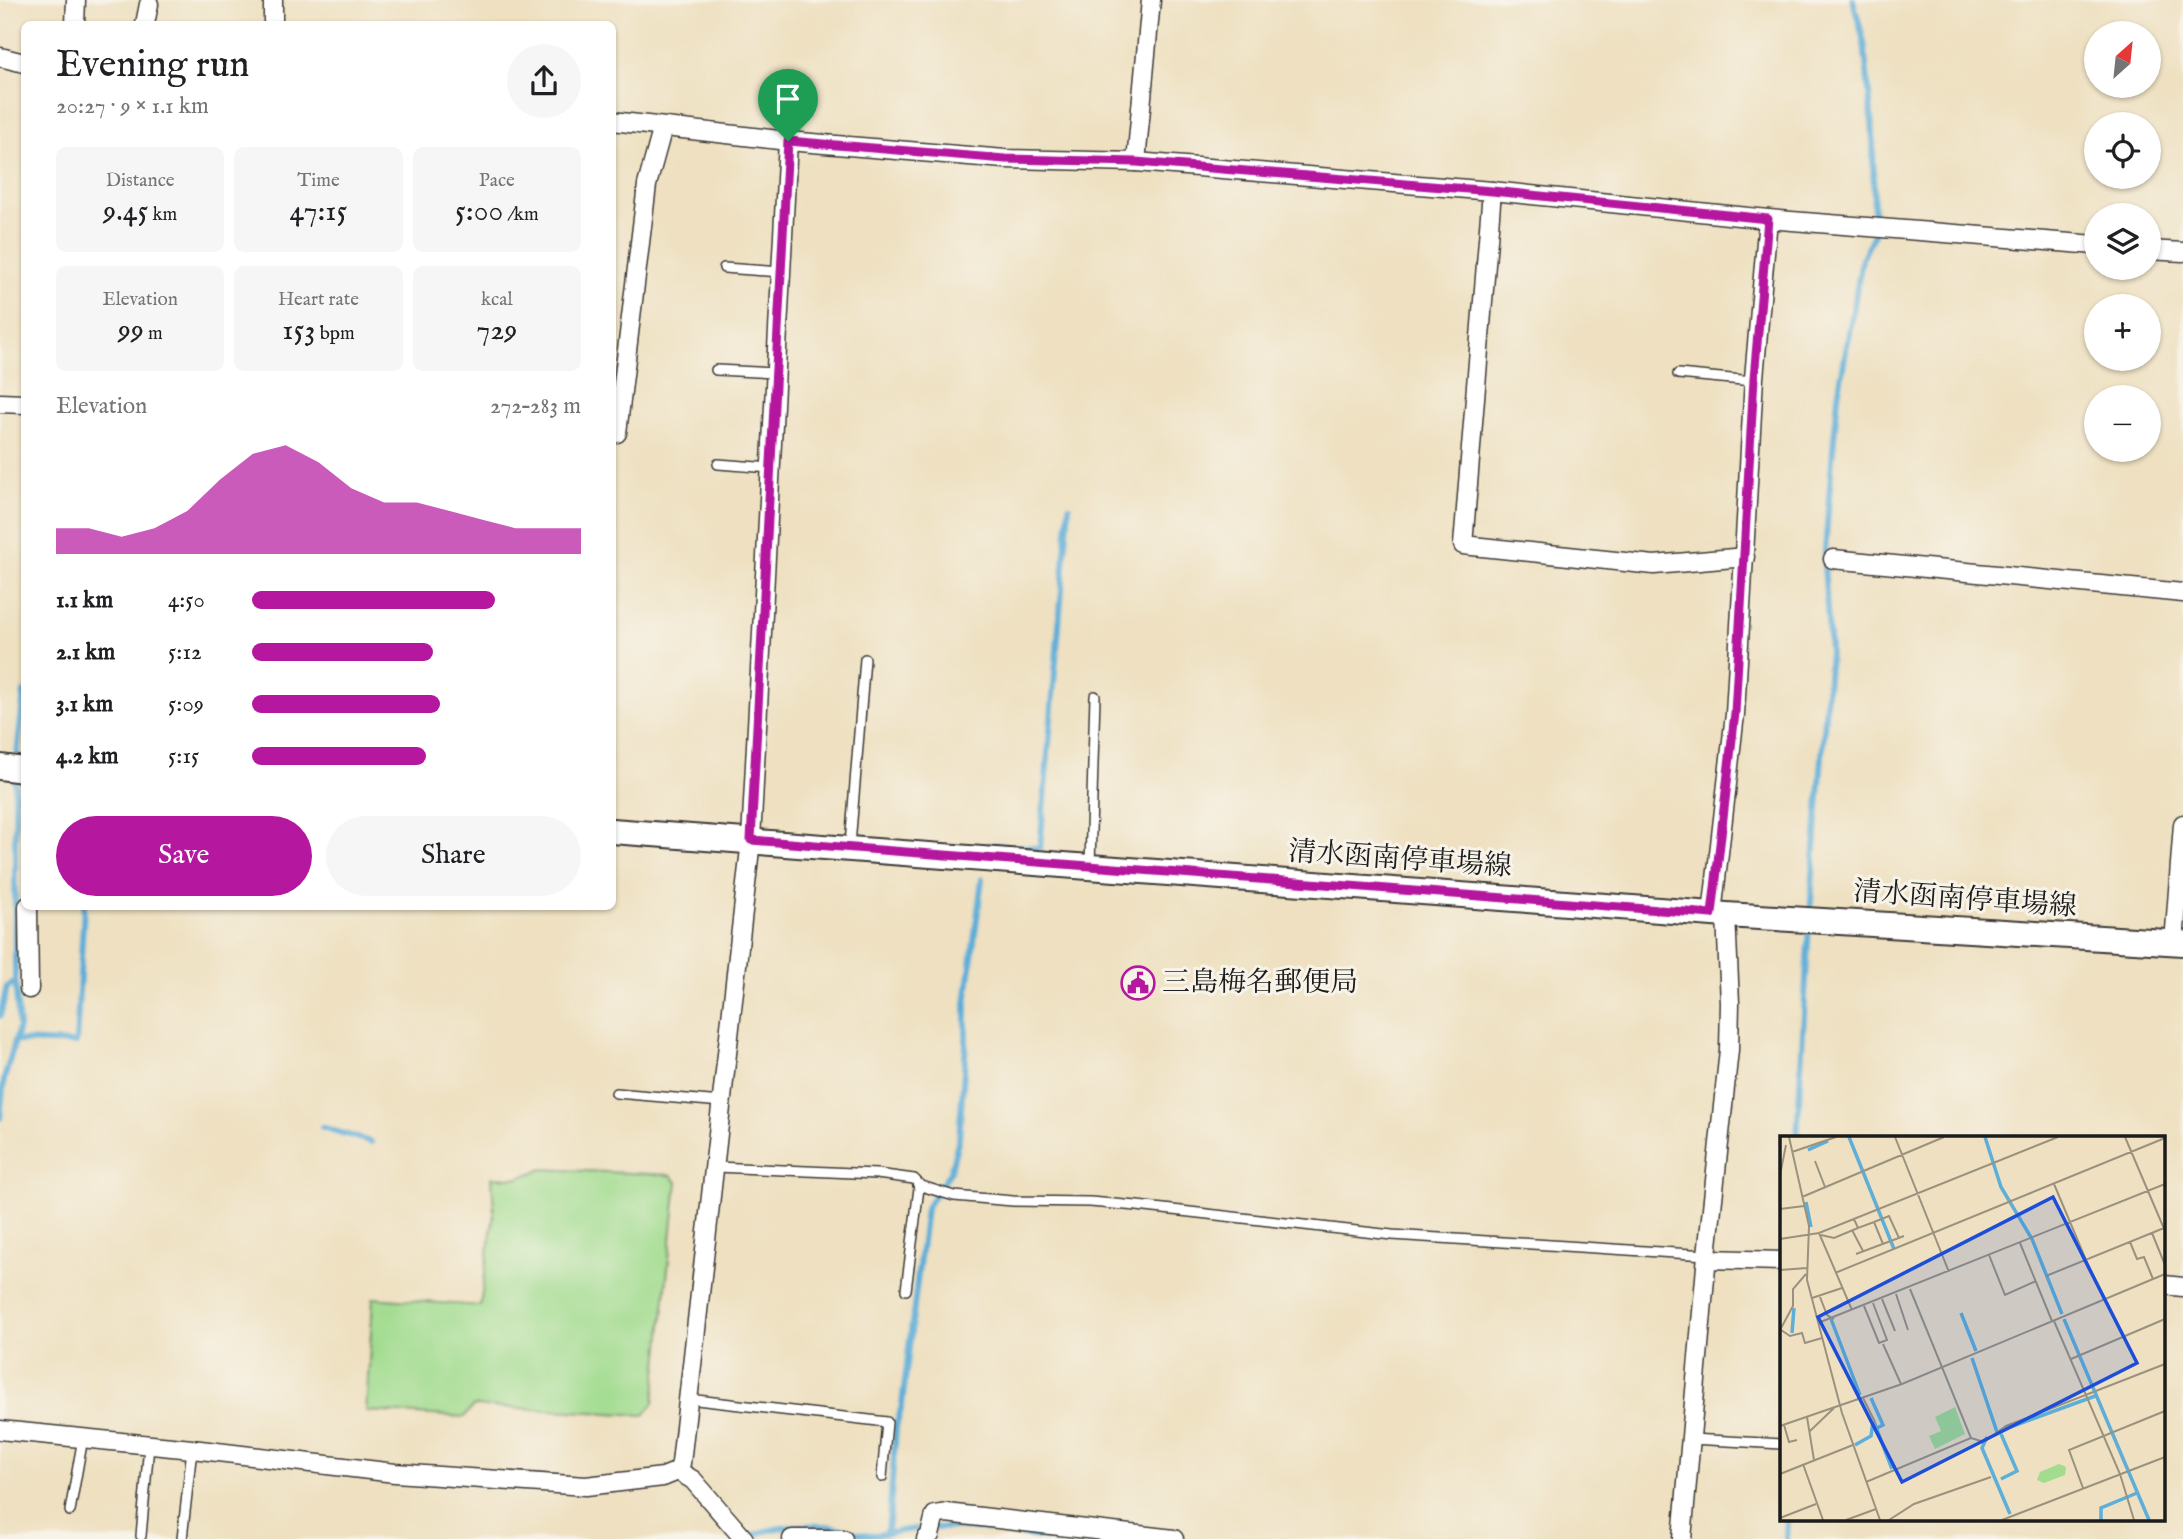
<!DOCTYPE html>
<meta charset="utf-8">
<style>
body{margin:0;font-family:"IM FELL English","Noto Serif JP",serif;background:#f6f6f6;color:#202124;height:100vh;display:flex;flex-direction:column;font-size:26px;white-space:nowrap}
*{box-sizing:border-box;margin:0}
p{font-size:23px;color:#757577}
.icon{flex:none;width:38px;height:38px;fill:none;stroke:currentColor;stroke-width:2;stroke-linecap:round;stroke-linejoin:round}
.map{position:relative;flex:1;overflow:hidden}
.panel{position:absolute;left:21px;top:21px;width:595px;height:889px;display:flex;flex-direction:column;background:#fff;border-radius:10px;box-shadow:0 2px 5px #0004}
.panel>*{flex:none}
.needle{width:46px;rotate:27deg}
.fabs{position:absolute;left:2084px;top:21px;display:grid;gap:14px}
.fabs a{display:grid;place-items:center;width:77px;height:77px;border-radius:50%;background:#fff;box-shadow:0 2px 5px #0004;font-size:35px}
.pin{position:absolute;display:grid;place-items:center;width:60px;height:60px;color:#fff;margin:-72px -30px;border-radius:50% 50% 50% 0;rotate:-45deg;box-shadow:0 0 7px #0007}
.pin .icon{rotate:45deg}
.round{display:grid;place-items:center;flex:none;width:74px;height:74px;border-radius:37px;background:#f6f6f6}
.head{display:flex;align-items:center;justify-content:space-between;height:119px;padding:0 35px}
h1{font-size:38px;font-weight:600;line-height:52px}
.figures{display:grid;grid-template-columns:repeat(3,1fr);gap:10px;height:119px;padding:7px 35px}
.figures div{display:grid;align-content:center;border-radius:10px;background:#f6f6f6;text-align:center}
.figures b{font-size:30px;font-weight:600}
.figures small{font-size:19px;font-weight:400}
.figures p{font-size:19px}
.chart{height:196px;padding:14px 35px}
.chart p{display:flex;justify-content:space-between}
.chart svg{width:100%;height:126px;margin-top:7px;fill:#b5179e;opacity:.7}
.cta{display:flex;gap:14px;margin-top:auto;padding:14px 35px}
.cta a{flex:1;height:80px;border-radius:42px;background:#b5179e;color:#fff;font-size:28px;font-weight:600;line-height:80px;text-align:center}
.cta a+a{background:#f6f6f6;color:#202124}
ul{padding:0 35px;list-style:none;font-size:23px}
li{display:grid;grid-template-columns:112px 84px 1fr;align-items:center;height:52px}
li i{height:18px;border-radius:9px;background:#b5179e}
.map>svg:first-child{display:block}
.green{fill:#a1dc8f;stroke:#5e7c56;stroke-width:2}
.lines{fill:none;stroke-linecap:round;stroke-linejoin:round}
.stream{stroke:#5daed8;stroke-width:6}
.service-casing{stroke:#3c3935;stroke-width:12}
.minor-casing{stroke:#3c3935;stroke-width:21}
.secondary-casing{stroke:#3c3935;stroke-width:28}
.service{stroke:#fff;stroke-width:9}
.minor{stroke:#fff;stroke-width:18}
.secondary{stroke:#fff;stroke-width:24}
.route-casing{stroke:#fff;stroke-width:14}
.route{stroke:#b5179e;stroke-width:9}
.labels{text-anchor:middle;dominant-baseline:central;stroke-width:6;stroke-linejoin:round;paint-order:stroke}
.street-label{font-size:28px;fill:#1c1c1c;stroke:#f7f3e8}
.poi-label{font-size:28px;fill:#1c1c1c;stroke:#f7f3e8;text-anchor:start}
.inset-river{fill:none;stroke:#5daed8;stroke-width:3.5}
.inset-road{fill:none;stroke:#9a927e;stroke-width:2}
.view{fill:#1d4ed8;fill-opacity:0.15;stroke:#1d4ed8;stroke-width:3.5}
.inset-edge{fill:none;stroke:#1c1c1c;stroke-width:3.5}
</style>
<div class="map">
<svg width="2183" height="1539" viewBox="0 0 2183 1539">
<rect width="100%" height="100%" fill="#f7f3e8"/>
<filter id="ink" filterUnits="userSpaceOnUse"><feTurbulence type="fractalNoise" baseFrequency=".0143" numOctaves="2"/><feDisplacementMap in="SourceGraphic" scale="14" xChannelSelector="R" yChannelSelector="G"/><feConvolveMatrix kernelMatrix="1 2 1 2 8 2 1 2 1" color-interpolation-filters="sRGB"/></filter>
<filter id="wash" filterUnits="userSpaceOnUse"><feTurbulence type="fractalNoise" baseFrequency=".00686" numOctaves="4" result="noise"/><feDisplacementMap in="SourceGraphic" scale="28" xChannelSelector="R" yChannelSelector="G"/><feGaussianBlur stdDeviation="1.57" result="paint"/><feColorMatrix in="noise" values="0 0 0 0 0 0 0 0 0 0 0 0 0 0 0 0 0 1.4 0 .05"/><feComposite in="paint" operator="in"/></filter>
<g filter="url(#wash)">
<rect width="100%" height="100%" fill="#eee0c0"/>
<path class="green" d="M543,1169L671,1175L677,1182L654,1403L644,1415L474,1406L464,1417L366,1411L373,1298L480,1306L494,1213L492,1177L518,1178Z"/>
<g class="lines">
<g class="stream">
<path d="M45,21L54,24"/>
<path d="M16,763L24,692"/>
<path d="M989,845L1040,848L1069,507"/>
<path d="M1810,914L1830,651L1824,564L1832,460L1838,396L1862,259L1874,234L1873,134L1864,42L1853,0"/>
<path d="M0,1016L7,987L15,981"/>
<path d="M16,1041L76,1043L84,906"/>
<path d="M0,1118L4,1080L19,1027L15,979V774"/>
<path d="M322,1127L371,1142"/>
<path d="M1797,1138L1809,925"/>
<path d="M885,1534L889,1523L896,1427L902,1405L926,1208L950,1172L959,1138L966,1044V1004L982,879"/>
<path d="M747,1538C769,1527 802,1524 826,1526C840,1527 854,1534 868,1535C885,1535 900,1530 916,1529C962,1524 1011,1532 1056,1539"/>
<path d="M1786,1539L1787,1520"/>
</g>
</g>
</g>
<g filter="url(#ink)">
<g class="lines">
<defs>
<g id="service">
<path d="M724,268L781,272"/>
<path d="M716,370L776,373"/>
<path d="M1678,374L1753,381"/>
<path d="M718,464L771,468"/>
<path d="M850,845L865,659"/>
<path d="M1090,865L1095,696"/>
<path d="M616,1093L722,1102"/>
<path d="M716,1167L877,1174L914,1179L918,1183L919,1188L906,1290"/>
<path d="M918,1185L954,1196L1013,1201L1090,1202L1137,1206L1392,1235L1707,1255"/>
<path d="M688,1399L887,1422L882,1477"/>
<path d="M1691,1439L1782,1444"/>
<path d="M70,1511L83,1438"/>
<path d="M141,1536L149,1445"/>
<path d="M182,1539L192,1449"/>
</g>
<g id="minor">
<path d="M273,0V24"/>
<path d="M75,24L76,0"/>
<path d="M145,24L149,4"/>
<path d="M0,57L24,63"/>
<path d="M612,121L788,141L1005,159L1136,162L1492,191L1768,219L2096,245"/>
<path d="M1136,162L1151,0"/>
<path d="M1492,191L1463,545L1654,565L1745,557"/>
<path d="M2149,250L2183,252"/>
<path d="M0,403L24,404"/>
<path d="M617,433L647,185L663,127"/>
<path d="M1833,559L2183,593"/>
<path d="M28,906L29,989"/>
<path d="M1712,914L1735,714L1754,378L1768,219"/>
<path d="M2174,943L2183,824"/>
<path d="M1707,1259L1782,1261"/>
<path d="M2164,1285L2183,1287"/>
<path d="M0,1430L192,1449L395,1473L586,1486L663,1477L678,1471L681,1463L751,840L788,141"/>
<path d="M678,1471L693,1480L744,1539"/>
<path d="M792,1539H843"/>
<path d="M926,1539L930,1535L935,1515L946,1513L1174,1539"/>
<path d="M1682,1539L1707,1255L1729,1050L1730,1003L1726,915"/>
</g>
<g id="secondary">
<path d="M0,767L24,770"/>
<path d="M612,831L1726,915L2183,943"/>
</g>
</defs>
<use href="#service" class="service-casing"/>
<use href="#minor" class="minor-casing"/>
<use href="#secondary" class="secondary-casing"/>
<use href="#service" class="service"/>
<use href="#minor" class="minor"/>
<use href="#secondary" class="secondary"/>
</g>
</g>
<g class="lines" filter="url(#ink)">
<defs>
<path id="route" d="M788,141L1005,159L1136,162L1492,191L1768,219L1754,378L1735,713L1712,914L751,840Z"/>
</defs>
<use href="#route" class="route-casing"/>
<use href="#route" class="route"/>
</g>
<defs>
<symbol id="civic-ring" viewBox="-11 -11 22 22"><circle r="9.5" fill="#f7f3e8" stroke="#b5179e" stroke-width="1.5"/><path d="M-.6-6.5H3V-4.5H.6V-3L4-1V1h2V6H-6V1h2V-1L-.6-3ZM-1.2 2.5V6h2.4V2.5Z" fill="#b5179e"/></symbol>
</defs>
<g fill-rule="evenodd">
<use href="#civic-ring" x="1119" y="964" width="38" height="38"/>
</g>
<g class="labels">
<g class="street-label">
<text transform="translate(1400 860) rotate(4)">清水函南停車場線</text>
<text transform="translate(1965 900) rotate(4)">清水函南停車場線</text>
</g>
<g class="poi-label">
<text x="1162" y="983">三島梅名郵便局</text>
</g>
</g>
<g transform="translate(1780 1136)">
<rect width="385" height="385" fill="#eee0c0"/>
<path d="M175,271L185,298L155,313L149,300L161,295L155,281ZM279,328L286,331L285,339L264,347L257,344L260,336Z" fill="#a1dc8f"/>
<path class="inset-river" d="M69,1L114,113M205,1L221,51L252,103L282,178M28,14L48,5M26,66L31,91M181,177L196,215M51,183L80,259M284,183L369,384M12,197L14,172M192,222L217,296M91,262L103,289L97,292M94,286L112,333M225,293L318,259M221,298L237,335L221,343M207,301L202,312L230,378M75,309L91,300L93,286M321,384V372L357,357"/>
<path class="inset-road" d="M9,1L29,90L27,144L62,277L100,384M115,1L169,136M345,1L385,95M12,16L56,1M35,25L45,51M0,39L6,9M274,48L306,124M22,61L164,1M0,73L24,70M74,83L78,92L94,86L103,108M94,86L109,80L119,102M72,94L83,115M39,97L72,174M372,97L385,129M41,99L54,102L78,92M0,103L39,97L278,1M350,106L357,123L364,121L373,143M240,107L272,185M76,118L124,100M209,119L225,159L256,145M306,124L324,163M0,134L27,132M55,137L385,2M266,140L384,92M116,158L128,194M40,161L47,179L54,183M32,162L62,152M102,163L115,195M84,170L99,207L107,204L93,167M274,185L340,338L354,384M38,187L385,48M0,194L13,170V153L26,138M1,194L10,200L22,197L25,207L42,202M103,208L121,248M291,223L385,183M83,262L95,286M27,281L34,324M4,289L9,306L17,304M0,290L122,248L385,138M30,295L54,272M191,302L204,306L226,290L385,228M23,328L43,384M0,338L73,309M86,346L191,302L130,153M303,352L289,314L385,275M0,382L36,368M66,384L96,373M109,384L134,368L211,341M222,384L385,321"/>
<path class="view" d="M273,61L357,227L122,346L38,181Z"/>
<rect width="385" height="385" class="inset-edge"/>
</g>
</svg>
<div class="fabs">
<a><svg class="needle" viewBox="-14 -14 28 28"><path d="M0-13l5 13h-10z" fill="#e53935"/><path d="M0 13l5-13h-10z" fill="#757577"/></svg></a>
<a><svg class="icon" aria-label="locate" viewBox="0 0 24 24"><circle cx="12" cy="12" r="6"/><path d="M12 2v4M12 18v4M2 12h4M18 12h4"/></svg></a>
<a><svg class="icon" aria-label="layers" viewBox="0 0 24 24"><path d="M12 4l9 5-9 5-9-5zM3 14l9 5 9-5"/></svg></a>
<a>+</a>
<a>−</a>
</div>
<div class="pin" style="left:788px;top:141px;background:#1e9e55"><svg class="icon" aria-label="arrive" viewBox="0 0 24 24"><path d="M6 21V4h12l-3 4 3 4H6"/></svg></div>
<section class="panel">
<div class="head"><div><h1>Evening run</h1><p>20:27 · 9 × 1.1 km</p></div><a class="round"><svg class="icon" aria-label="share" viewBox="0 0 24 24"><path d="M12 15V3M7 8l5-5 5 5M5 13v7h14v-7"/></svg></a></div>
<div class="figures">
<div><p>Distance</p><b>9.45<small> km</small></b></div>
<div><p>Time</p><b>47:15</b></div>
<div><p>Pace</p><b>5:00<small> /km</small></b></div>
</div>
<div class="figures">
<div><p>Elevation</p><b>99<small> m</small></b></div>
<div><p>Heart rate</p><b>153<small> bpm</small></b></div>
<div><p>kcal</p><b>729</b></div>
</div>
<div class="chart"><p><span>Elevation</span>272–283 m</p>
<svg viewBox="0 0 160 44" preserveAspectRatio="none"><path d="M0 44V35L10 35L20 38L30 35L40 29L50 18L60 9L70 6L80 12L90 21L100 26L110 26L120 29L130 32L140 35L150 35L160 35V44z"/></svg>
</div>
<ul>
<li><b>1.1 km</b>4:50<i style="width:74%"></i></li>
<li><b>2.1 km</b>5:12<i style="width:55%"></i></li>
<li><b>3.1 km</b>5:09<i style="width:57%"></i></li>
<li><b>4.2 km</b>5:15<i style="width:53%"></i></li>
</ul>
<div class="cta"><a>Save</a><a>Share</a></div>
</section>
</div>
